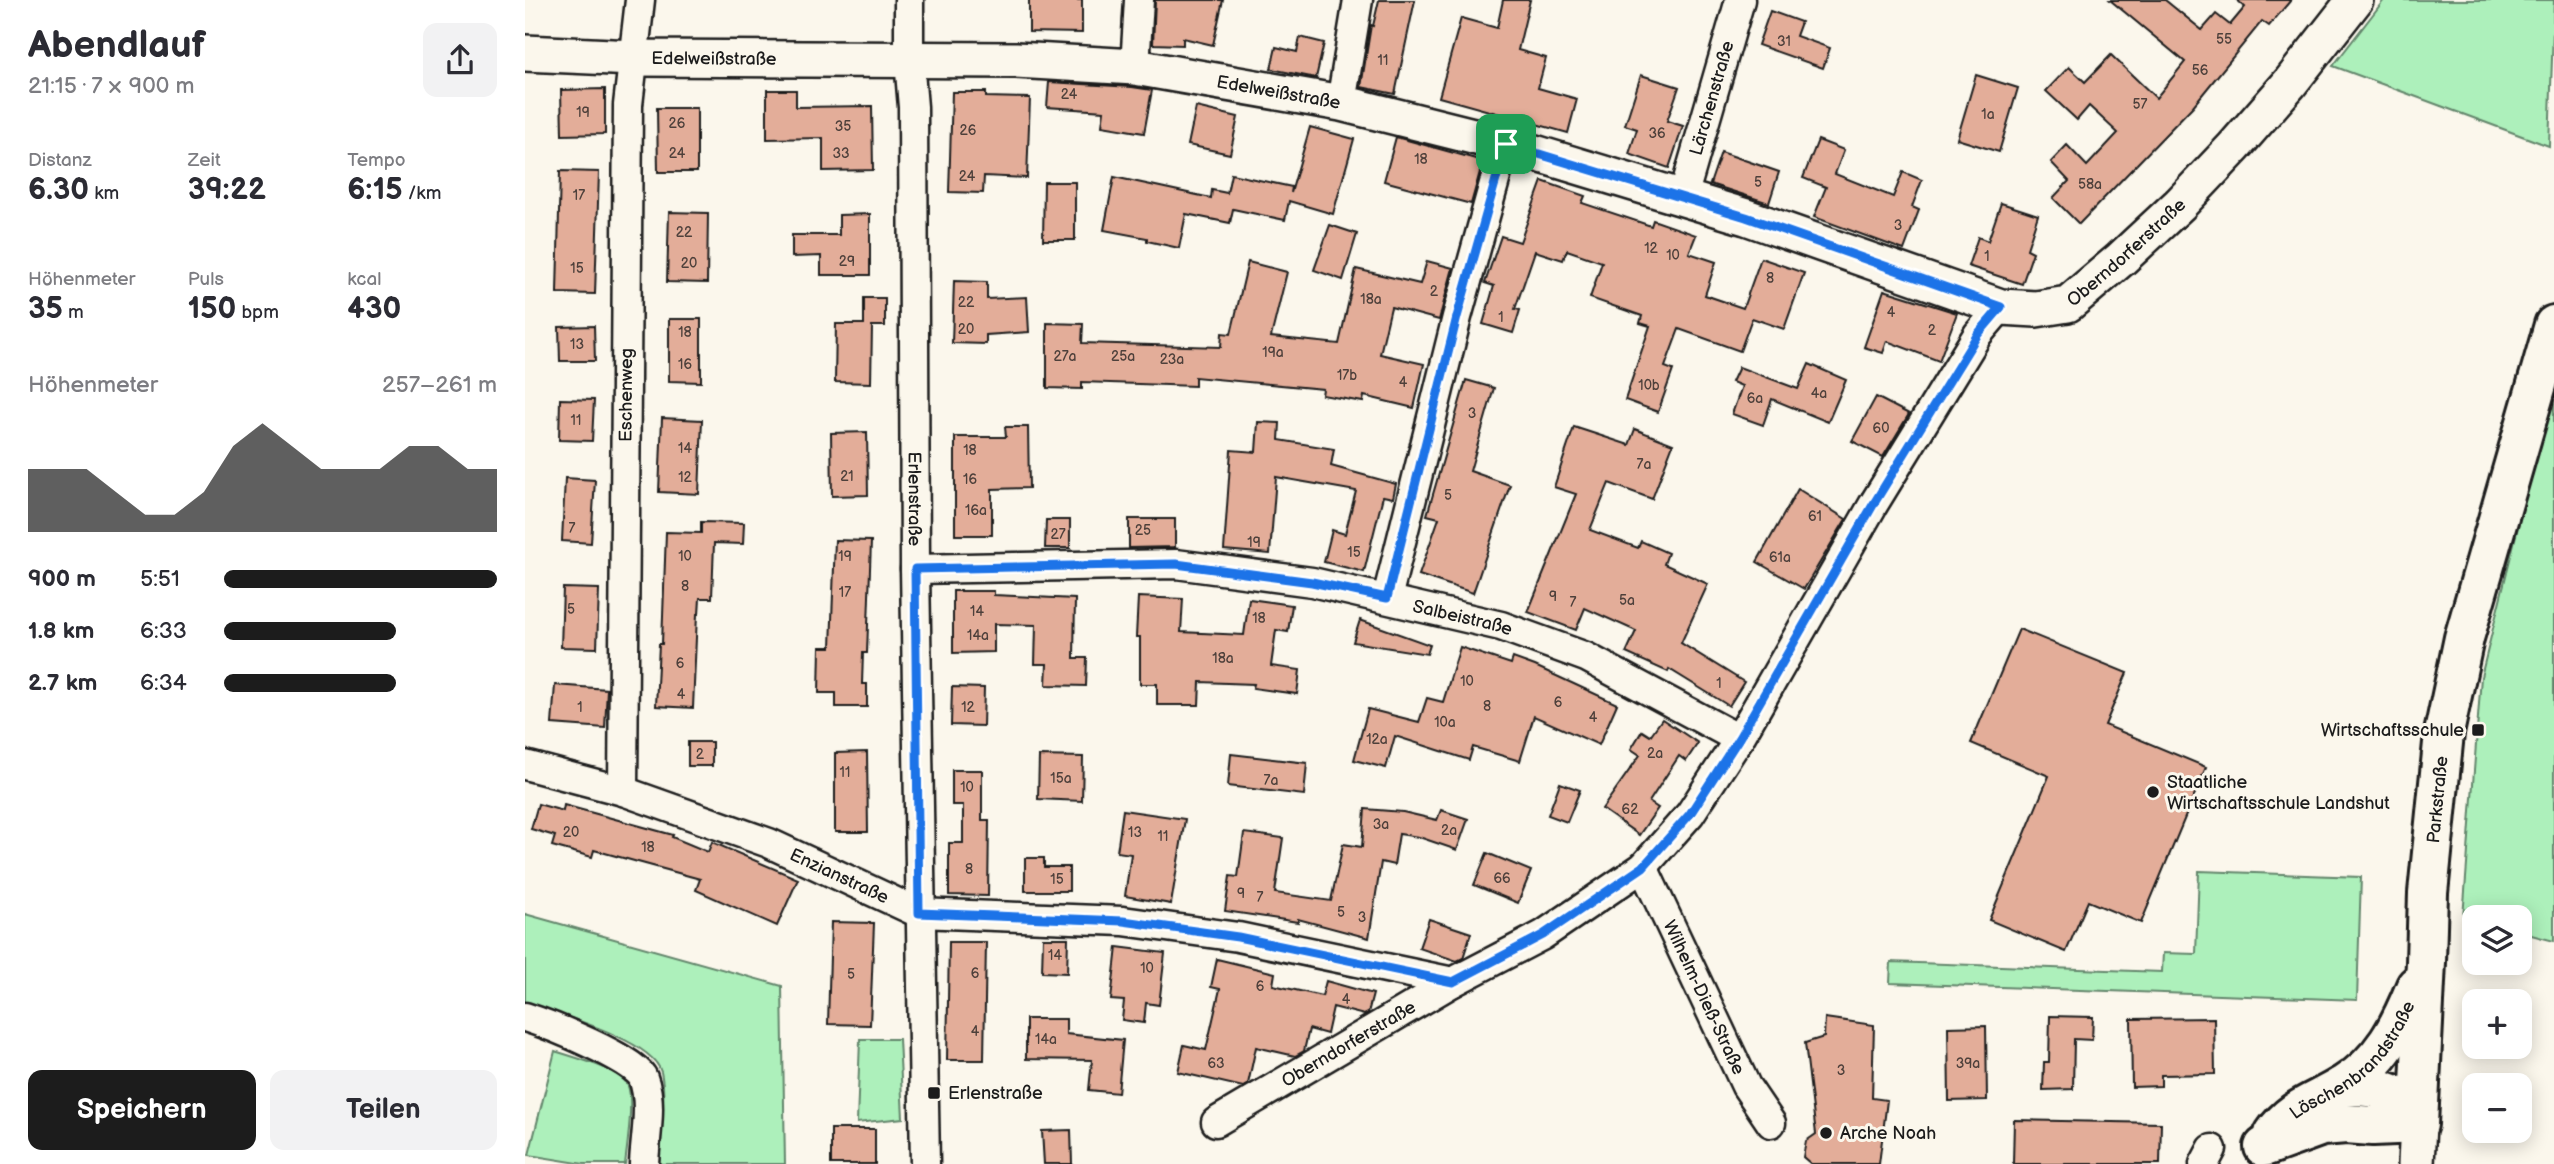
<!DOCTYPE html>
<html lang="de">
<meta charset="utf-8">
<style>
body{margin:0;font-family:"Balsamiq Sans",sans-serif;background:#f2f2f3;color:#2b2b33;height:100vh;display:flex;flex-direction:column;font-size:26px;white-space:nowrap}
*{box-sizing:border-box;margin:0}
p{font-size:23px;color:#7c7c81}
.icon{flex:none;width:38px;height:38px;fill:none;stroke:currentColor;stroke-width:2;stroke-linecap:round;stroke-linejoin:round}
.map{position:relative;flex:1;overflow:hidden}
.sheet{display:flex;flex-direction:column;background:#fff;width:525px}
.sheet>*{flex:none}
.buttons{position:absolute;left:1937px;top:905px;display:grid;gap:14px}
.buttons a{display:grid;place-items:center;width:70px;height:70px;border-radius:14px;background:#fff;box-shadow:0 4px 18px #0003;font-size:35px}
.pin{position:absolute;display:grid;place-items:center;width:60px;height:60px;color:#fff;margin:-30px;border-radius:14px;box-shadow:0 4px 10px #0006}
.round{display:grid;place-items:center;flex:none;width:74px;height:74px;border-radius:14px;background:#f2f2f3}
.overview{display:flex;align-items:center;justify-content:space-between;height:119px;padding:0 28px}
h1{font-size:38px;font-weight:600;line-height:52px}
.stats{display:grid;grid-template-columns:repeat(3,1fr);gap:10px;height:119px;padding:7px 28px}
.stats div{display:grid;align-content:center}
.stats b{font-size:30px;font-weight:600}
.stats small{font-size:19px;font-weight:400}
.stats p{font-size:19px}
.chart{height:196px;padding:14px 28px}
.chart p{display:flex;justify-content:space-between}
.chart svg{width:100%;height:126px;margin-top:7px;fill:#1c1c1c;opacity:.7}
.action{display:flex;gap:14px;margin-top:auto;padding:14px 28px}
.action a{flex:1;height:80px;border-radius:14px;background:#1c1c1c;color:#fff;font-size:28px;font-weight:600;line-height:80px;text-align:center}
.action a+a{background:#f2f2f3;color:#2b2b33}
ul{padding:0 28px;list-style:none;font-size:23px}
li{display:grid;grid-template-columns:112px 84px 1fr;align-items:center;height:52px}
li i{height:18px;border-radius:9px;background:#1c1c1c}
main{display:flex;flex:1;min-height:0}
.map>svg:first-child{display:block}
.green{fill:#adf0bb;stroke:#64866c;stroke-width:2}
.building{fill:#e3ad99;stroke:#1c1c1c;stroke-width:2}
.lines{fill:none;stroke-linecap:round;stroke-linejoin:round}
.minor-casing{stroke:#1c1c1c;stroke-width:33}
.tertiary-casing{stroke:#1c1c1c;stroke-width:40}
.secondary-casing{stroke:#1c1c1c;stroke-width:44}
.minor{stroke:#fbf7ec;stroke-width:28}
.tertiary{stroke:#fbf7ec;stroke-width:35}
.secondary{stroke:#fbf7ec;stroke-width:38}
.route-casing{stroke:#fff;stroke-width:14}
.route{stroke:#1a73e8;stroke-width:9}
.poi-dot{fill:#1c1c1c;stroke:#fbf7ec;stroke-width:2.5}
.labels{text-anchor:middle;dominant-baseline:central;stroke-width:6;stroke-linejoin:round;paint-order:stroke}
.number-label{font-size:14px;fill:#4e403b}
.street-label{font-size:18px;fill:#1c1c1c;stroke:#fbf7ec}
.poi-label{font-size:18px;fill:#1c1c1c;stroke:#fbf7ec;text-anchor:start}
</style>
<main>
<section class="sheet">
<div class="overview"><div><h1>Abendlauf</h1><p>21:15 · 7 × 900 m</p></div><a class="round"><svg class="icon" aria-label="share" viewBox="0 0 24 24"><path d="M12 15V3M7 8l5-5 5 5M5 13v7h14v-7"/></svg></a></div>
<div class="stats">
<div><p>Distanz</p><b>6.30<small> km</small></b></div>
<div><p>Zeit</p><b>39:22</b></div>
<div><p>Tempo</p><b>6:15<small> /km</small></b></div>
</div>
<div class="stats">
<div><p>Höhenmeter</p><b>35<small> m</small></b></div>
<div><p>Puls</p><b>150<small> bpm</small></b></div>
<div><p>kcal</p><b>430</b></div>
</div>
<div class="chart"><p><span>Höhenmeter</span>257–261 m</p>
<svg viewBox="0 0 160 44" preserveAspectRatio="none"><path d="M0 44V22L10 22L20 22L30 30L40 38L50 38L60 30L70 14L80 6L90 14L100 22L110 22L120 22L130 14L140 14L150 22L160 22V44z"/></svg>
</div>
<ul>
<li><b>900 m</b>5:51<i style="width:100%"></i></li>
<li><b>1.8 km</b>6:33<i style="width:63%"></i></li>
<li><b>2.7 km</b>6:34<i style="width:63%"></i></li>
</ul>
<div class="action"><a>Speichern</a><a>Teilen</a></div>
</section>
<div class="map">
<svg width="2029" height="1164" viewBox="0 0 2029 1164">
<rect width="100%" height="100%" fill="#fbf7ec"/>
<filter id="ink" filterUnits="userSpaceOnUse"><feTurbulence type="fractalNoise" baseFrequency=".0143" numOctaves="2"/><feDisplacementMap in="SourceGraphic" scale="14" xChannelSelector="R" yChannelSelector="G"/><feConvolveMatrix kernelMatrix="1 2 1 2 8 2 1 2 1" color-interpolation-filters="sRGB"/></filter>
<g filter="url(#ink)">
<g class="green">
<path d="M1859,0H2029L2024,146L1808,66Z"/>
<path d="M2029,381V941L1995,932V917H1950L1949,921L1938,918L1956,677Z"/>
<path d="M1674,871L1836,877L1832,1000L1365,983L1366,962L1637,972L1638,953L1671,954Z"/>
<path d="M0,914L257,986L260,1164H134C135,1137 142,1098 136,1072C127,1039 31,1014 0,1003Z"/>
<path d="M335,1039H374L378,1118L332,1123Z"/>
<path d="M30,1051C47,1057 96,1069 103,1086C109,1100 102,1148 100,1164H59L4,1155Z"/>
</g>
<g class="building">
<path d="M504,0H557V33L504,32Z"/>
<path d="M630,0H698L688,45L658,38V45L628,44Z"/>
<path d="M854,0H890L870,94L836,87L846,25L848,26Z"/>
<path d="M978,0H1005L993,50L1021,58L1013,88L1052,99L1043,133L914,97L936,18L972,28Z"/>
<path d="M1585,0H1640L1677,30L1691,14L1705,25L1720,7L1712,0H1766L1744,26L1737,21L1668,106L1554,224L1528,198L1544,181L1526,162L1542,145L1562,166L1593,133L1564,106L1552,120L1521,91L1544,67L1560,82L1586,55L1631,98L1660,62Z"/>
<path d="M1245,11L1276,22L1271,36L1305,48L1298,68L1233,45Z"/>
<path d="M775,37L799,43L791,78L746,69L751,47L772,52Z"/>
<path d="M1116,75L1154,87L1142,121L1158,126L1144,168L1104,154L1112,129L1100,125Z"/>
<path d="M1451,75L1493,88L1474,152L1432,139Z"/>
<path d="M524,82L607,87L627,90L619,133L577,126L579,111L522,107Z"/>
<path d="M80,89V134L37,135L36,90Z"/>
<path d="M242,90H271V107L347,106L348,170L298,171V138L242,139Z"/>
<path d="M427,92H461V97L505,98L502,178L459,176L458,193L424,192Z"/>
<path d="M671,107L713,117L705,154L663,145Z"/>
<path d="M132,108H172V172H133Z"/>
<path d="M785,127L829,139L808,214L764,201L760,220L708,209L705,223L661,214L654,248L622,241V238L579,230L589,177L686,198L687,190L702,193L706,174L767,187L766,193Z"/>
<path d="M871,137L958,161L946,204L859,181Z"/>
<path d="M1293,140L1319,150L1310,174L1368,197L1378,172L1397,180L1387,207L1394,210L1379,250L1289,217L1301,187L1278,178Z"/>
<path d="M1196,152L1254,172L1244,203L1185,184Z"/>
<path d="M35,171L74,172L70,294L32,293Z"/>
<path d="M1017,181L1060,196L1057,203L1126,226L1128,220L1171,235L1164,253L1191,262L1180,295L1218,308L1236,258L1279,273L1259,329L1227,318L1215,351L1154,329L1140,367L1148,370L1133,412L1100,400L1125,326L1115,323L1117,316L1065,298L1077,262L1042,250L1038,260L1010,251L990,309L995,310L988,333L958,324L969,286L960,283L976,236L995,242Z"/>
<path d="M519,182H550V240H518Z"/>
<path d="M1476,203L1513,215L1502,249L1508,252L1497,284L1443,266L1453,237L1463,241Z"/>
<path d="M144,212L183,213L182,283L142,282Z"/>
<path d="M345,214V275H296V256L267,257V235H314V215Z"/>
<path d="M805,225L832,234L818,280L789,270Z"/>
<path d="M902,261L928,268L914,320L866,307L855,354L899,364L889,408L839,396L838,402L797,395L798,389L670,377V386L557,382V389L522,388V323L558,324L557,343L696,347L697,333L706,334L723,262L762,272L746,337L814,344L831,269L895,284Z"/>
<path d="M429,281L462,282V299L502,297L504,332L461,335V344L427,343Z"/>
<path d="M1359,290L1432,313L1414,361L1362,341L1358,353L1339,347Z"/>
<path d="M339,298H360V326H347L346,383L310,382L311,324H339Z"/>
<path d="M144,319H176V382L144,381Z"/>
<path d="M69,326L70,361H35L34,327Z"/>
<path d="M1284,364L1321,380L1303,422L1247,399L1238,425L1207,414L1217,386L1207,382L1214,367L1273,389Z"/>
<path d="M941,380L969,388L945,471L985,485L948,593L894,575L914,518L902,515Z"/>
<path d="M1351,397L1384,414L1358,457L1327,441Z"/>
<path d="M35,399L69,400L67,441L34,440Z"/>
<path d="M137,418L177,420L174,494L134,492Z"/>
<path d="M733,422L755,423L754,440L809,449L806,466L871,484L868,498L858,496L839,572L799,562L807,530L820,534L831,491L751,477L745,554L699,550L706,450L731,452Z"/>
<path d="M480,427H503L504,488L467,489V535H430V437H481Z"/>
<path d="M1049,427L1104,445L1110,429L1148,444L1127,499L1084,483L1065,530L1113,548L1116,541L1143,553L1139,564L1183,584L1156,643L1219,682L1204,706L1144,669L1143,672L1101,653L1111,631L1060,608L1051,630L1003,612L1051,494L1029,487Z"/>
<path d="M342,432L343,495L307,496L306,433Z"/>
<path d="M40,478L70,480L66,543L37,541Z"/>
<path d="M1273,489L1321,519L1279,589L1232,562Z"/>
<path d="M604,519H650V547L604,548Z"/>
<path d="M521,520H545V548H520Z"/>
<path d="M176,522L219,523L218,544L189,543L187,598H175L174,614H172L168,708L131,706L134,644H137L141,532L176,533Z"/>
<path d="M310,540L346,541L342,653H338L337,684H342V707H311V693H294L295,647H306Z"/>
<path d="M38,588L74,589L72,648L36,647Z"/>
<path d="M428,591H469V595L550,599L549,658H562L561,686L521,685L522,664H510L511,625L469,624V652L428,653Z"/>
<path d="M613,597L658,599L656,632L719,635L724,599L767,605L763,632L751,630L746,666L775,670L772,694L728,688L729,684L675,682L674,705H632V684H615V637H611Z"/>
<path d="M835,620L905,645L902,654L828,642Z"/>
<path d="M1494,629L1602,673L1580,725L1681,767L1616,923L1563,901L1541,952L1464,920L1524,776L1446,743Z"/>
<path d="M935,647L986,664L988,658L1010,666L1092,704L1074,745L1009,716L995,761L948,747L944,760L870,736L861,768L829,760L843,709L894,722L902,698L918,702Z"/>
<path d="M30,685L82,689L80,728L27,724Z"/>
<path d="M427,687L459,688L458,726L426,725Z"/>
<path d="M1137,719L1173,743L1161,761L1154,756L1124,802L1133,808L1114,835L1077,809L1115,755L1106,749L1117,731L1125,736Z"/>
<rect x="163" y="742" width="24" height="24"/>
<path d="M342,752L343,832H310V753Z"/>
<path d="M706,754L782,763L779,795L703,786Z"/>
<path d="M514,756L558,757L557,801L513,799Z"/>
<path d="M427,770H457V820H464L463,896L424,895V843H438V805H427Z"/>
<path d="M1035,783L1055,790L1042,822L1023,815Z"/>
<path d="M13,804L38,811L39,805L148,835L147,837L183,852L187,842L273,879L252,926L171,890L175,879L69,850L67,857L27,846L30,836L6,829Z"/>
<path d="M840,809L878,812L912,820L916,810L943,819L932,850L894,837L874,834L869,865L856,862L844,938L773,919V922L700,911L705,876L713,877L719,833L758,838L750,893L806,901L818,844L837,847Z"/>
<path d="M598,810L660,819L646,904L600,896L606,854L592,852Z"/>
<path d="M962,853L1006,871L993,903L949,885Z"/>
<path d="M500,858H519V867H544V891H500Z"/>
<path d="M904,919L946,933L938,958L932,961L894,948Z"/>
<path d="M306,922L349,923L345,1025L303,1024Z"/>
<path d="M518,938H543L542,973L517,972Z"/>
<path d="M424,942H461L459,1060H422Z"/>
<path d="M592,947L640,953L634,1005L621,1003L619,1023L597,1020L599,1001L586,1000Z"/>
<path d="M692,959L750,973L748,985L797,996L801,981L848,994L843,1013L839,1015L808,1007L802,1034L784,1029L779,1051L770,1056L731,1047L723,1084L718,1087L653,1072L659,1045L681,1050L695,989L686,987Z"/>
<path d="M1525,1016L1568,1017L1567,1040L1549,1039L1548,1089L1518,1090L1519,1062H1524Z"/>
<path d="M1300,1018L1349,1025L1347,1098L1362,1100L1354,1164H1286L1278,1157L1281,1141L1291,1134L1280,1043L1299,1037Z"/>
<path d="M1689,1018L1690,1074L1636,1075V1086L1607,1087L1606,1019Z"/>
<path d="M501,1019H541V1034L598,1040L593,1093L564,1090L567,1060L501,1059Z"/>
<path d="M1461,1026L1462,1100L1424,1101L1423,1027Z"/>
<path d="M1489,1120L1636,1123L1635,1164H1488Z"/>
<rect x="306" y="1129" width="44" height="35"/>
<path d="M546,1130L547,1164H519L517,1131Z"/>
</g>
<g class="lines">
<defs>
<g id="minor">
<path id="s1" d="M384,0V60L388,107L390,569L400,1164"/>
<path d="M610,67L614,0"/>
<path d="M816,103L833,0"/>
<path id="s2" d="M1158,197L1215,0"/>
<path id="s3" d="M390,569L651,564L787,582L976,626L1061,657L1214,739"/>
<path d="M862,598L932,317L980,144"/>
<path id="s4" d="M0,765L98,791L244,843L394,913L598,921L713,937L928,982"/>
<path id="s5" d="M98,791L103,105L115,0"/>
<path id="s6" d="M1118,867L1221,1086L1246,1123"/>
<path d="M0,1017C22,1024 111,1059 118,1078C128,1104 120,1137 119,1164"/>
<path id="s7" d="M691,1122L928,982L1018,935L1118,867L1165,814L1214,739L1348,505L1453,334L1476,307"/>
<path d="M1679,1164L1687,1149"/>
</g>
<g id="tertiary">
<path id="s8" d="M0,53L109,58L491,60L610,67L816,103L980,144L1221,217L1476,307L1511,309L1543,304L1596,259L1655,204L1709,147L1765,83L1830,0"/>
<path d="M1891,1164L1893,1124"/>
</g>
<g id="secondary">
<path d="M1816,1087C1848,1084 1867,1090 1893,1109"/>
<path id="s9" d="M1749,1134C1768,1106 1793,1102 1819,1085C1857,1062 1875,1026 1891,986"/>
<path id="s10" d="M1739,1147L1797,1126L1821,1124L1848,1126L1893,1124L1901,962L1903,893L1919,733L1939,638L2029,325"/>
</g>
</defs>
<use href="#minor" class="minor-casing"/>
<use href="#tertiary" class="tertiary-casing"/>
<use href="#secondary" class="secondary-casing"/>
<use href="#minor" class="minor"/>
<use href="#tertiary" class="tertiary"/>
<use href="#secondary" class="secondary"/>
</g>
</g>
<g class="lines" filter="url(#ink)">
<defs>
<path id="route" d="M981,144L1221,217L1476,307L1453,334L1348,505L1214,738L1165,814L1118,867L1018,935L928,982L713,937L598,921L394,913L390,569L651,564L787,582L862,598L932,317Z"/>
</defs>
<use href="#route" class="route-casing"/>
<use href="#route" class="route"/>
</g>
<g class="poi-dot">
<rect x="1946" y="723" width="14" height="14" rx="3.5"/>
<circle cx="1628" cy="792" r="7"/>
<rect x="402" y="1086" width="14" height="14" rx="3.5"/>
<circle cx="1301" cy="1133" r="7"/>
</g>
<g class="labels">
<g class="number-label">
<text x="1699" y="39">55</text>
<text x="1259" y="41">31</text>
<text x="858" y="60">11</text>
<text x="1675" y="70">56</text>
<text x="544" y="94">24</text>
<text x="1615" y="104">57</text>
<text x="58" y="112">19</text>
<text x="1463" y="114">1a</text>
<text x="152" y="123">26</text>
<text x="318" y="126">35</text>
<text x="443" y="130">26</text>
<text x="1132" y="133">36</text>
<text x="152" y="153">24</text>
<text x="316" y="153">33</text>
<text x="896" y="159">18</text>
<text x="442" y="176">24</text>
<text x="1233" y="182">5</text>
<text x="1565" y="184">58a</text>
<text x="54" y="195">17</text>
<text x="1373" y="225">3</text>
<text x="159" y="232">22</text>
<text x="1126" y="248">12</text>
<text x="1148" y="255">10</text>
<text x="1462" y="256">1</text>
<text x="322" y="261">29</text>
<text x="164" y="263">20</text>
<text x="52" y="268">15</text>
<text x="1245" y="278">8</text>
<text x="909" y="291">2</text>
<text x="846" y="299">18a</text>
<text x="441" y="302">22</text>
<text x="1366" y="312">4</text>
<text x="976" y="317">1</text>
<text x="441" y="329">20</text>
<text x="1407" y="330">2</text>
<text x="160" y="332">18</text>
<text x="52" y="344">13</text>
<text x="748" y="352">19a</text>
<text x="540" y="356">27a</text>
<text x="598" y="356">25a</text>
<text x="647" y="359">23a</text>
<text x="160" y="364">16</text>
<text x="822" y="375">17b</text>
<text x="878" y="382">4</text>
<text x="1124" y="385">10b</text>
<text x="1294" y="393">4a</text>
<text x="1230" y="398">6a</text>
<text x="947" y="413">3</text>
<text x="51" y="420">11</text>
<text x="1356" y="428">60</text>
<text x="160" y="448">14</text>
<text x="445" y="450">18</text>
<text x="1119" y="464">7a</text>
<text x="322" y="476">21</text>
<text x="160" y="477">12</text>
<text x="445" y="479">16</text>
<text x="923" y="495">5</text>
<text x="451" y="510">16a</text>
<text x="1290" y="516">61</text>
<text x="47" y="528">7</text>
<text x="618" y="530">25</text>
<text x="533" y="534">27</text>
<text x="729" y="542">19</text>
<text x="829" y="552">15</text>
<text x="160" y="556">10</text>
<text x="320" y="556">19</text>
<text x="1255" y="557">61a</text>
<text x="160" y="586">8</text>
<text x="320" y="592">17</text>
<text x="1028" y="596">9</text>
<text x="1102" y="600">5a</text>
<text x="1048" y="602">7</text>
<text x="46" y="609">5</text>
<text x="452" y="611">14</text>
<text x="734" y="618">18</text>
<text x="453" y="635">14a</text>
<text x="698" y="658">18a</text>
<text x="155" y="663">6</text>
<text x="942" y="681">10</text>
<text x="1194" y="683">1</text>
<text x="156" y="694">4</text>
<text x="1033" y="702">6</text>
<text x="962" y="706">8</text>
<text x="55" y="707">1</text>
<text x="443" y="707">12</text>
<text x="1068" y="717">4</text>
<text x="920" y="722">10a</text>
<text x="852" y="739">12a</text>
<text x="1130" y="753">2a</text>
<text x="175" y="754">2</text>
<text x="320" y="772">11</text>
<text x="536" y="778">15a</text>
<text x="746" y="780">7a</text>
<text x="442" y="787">10</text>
<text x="1105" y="809">62</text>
<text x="856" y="824">3a</text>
<text x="924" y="830">2a</text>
<text x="46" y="832">20</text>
<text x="610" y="832">13</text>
<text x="638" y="836">11</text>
<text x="123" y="847">18</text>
<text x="444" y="869">8</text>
<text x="977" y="878">66</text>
<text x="532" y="879">15</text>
<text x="716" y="893">9</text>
<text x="735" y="897">7</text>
<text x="816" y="912">5</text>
<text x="837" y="917">3</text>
<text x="530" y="955">14</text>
<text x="622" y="968">10</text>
<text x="450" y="973">6</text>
<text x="326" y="974">5</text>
<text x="735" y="986">6</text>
<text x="821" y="999">4</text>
<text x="450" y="1031">4</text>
<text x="521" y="1039">14a</text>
<text x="691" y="1063">63</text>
<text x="1443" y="1063">39a</text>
<text x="1316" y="1070">3</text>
</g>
<g class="street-label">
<text stroke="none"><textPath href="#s8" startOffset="189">Edelweißstraße</textPath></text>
<text stroke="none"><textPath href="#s8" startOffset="756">Edelweißstraße</textPath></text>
<text stroke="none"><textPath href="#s2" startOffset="103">Lärchenstraße</textPath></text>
<text stroke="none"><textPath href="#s8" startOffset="1656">Oberndorferstraße</textPath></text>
<text stroke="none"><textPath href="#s5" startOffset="396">Eschenweg</textPath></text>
<text stroke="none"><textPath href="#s1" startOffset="499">Erlenstraße</textPath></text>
<text stroke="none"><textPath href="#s3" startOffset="553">Salbeistraße</textPath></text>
<text stroke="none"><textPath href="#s10" startOffset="483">Parkstraße</textPath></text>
<text stroke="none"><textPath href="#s4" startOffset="334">Enzianstraße</textPath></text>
<text stroke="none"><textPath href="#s6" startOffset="144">Wilhelm-Dieß-Straße</textPath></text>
<text stroke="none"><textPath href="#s7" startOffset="154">Oberndorferstraße</textPath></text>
<text stroke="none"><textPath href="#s9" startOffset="110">Löschenbrandstraße</textPath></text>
</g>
<g class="poi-label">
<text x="1939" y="730" text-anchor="end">Wirtschaftsschule</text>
<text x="1642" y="782">Staatliche<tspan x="1642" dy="21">Wirtschaftsschule Landshut</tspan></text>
<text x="423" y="1093">Erlenstraße</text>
<text x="1315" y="1133">Arche Noah</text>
</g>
</g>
</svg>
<div class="buttons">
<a><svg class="icon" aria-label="layers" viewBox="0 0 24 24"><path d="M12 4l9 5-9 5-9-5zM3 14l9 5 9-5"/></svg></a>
<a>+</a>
<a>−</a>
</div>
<div class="pin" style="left:981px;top:144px;background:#1e9e55"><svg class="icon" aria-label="arrive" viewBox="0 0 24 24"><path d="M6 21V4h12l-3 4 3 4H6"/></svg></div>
</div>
</main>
